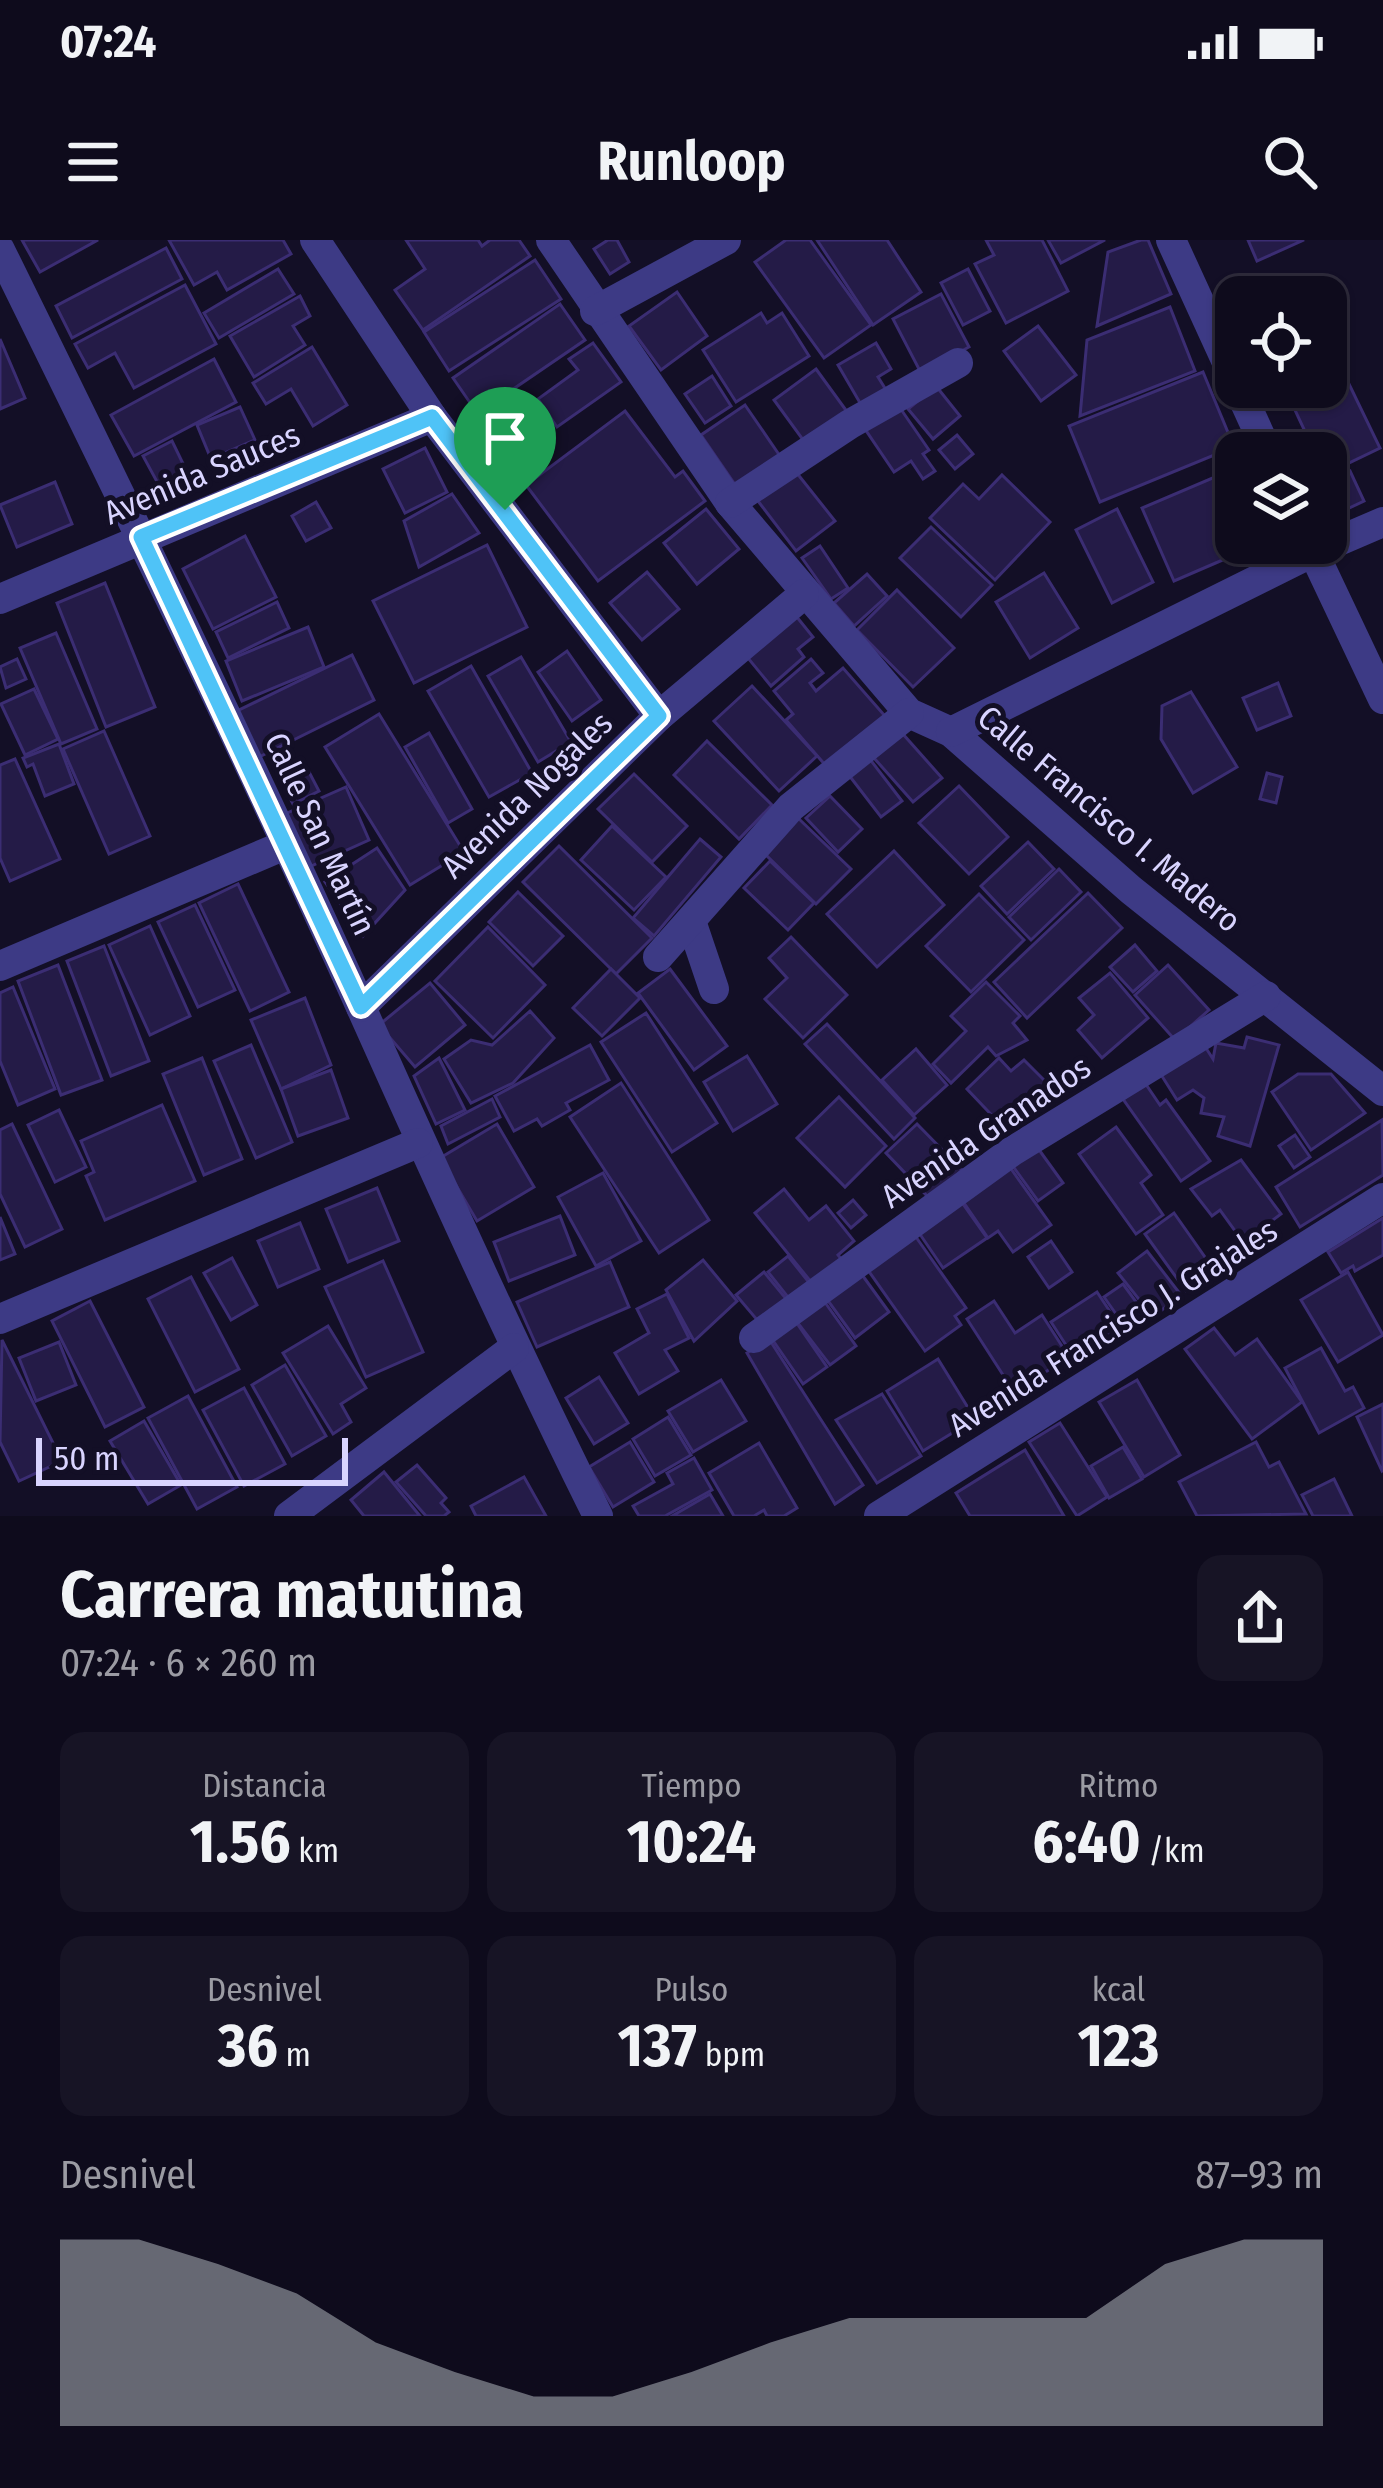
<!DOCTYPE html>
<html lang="es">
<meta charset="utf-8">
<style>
body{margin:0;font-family:"Fira Sans Condensed",sans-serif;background:#171425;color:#f1f3f6;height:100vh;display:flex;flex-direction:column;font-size:45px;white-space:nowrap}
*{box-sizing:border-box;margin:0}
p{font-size:39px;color:#9b9ba3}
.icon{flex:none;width:66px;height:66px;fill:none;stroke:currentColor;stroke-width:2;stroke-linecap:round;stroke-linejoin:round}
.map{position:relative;height:1276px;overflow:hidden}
.details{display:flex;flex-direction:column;background:#0e0b1c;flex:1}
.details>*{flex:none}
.controls{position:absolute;left:1215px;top:36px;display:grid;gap:24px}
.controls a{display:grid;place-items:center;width:132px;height:132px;border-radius:24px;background:#0e0b1c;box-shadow:0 3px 9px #0004,0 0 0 3px #2e2b3b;font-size:60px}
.scale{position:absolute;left:36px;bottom:30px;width:312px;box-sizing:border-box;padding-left:12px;border:6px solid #d9d4ff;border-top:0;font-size:33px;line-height:42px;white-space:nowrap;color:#d9d4ff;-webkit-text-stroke:9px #130f26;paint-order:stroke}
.pin{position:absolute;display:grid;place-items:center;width:102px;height:102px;color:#fff;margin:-123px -51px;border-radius:50% 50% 50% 0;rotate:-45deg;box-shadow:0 0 12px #0007}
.pin .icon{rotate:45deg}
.round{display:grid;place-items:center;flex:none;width:126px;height:126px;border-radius:24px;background:#171425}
.summary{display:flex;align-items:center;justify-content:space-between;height:204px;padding:0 60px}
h1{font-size:66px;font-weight:700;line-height:90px}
.stats{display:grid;grid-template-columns:repeat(3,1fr);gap:18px;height:204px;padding:12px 60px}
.stats div{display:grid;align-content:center;border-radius:24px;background:#171425;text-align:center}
.stats b{font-size:60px;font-weight:700}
.stats small{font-size:33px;font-weight:400}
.stats p{font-size:33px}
.chart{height:336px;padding:24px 60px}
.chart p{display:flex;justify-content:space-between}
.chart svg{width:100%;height:216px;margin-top:12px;fill:#8c9099;opacity:.7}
.status{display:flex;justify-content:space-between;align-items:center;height:84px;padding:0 60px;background:#0e0b1c;direction:ltr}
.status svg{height:33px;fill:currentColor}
header{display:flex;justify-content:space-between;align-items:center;height:156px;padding:0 60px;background:#0e0b1c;font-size:54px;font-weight:700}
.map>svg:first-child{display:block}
.building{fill:#241b47;stroke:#3b2d73;stroke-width:3}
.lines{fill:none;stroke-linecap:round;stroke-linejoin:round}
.minor{stroke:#3d3a85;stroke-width:30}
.route-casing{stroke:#fff;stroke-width:24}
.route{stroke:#4fc3f7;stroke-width:15}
.labels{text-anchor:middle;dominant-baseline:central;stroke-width:10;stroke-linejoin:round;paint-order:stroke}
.street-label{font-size:33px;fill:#d9d4ff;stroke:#130f26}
</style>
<div class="status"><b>07:24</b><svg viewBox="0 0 49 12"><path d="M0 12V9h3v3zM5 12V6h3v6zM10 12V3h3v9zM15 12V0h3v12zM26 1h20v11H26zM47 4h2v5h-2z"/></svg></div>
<header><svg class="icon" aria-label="menu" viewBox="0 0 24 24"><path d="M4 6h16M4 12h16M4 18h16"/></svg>Runloop<svg class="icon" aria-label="search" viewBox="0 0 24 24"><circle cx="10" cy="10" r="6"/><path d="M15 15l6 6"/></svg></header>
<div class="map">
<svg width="1383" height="1276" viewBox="0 0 1383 1276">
<rect width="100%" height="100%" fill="#130f26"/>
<g class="building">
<path d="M22,0H98L40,32Z"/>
<path d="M169,0H283L291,14L227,50L217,32L194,45Z"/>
<path d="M406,0H478L482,6L490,0H519L530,16L423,90L395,50L425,29Z"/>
<path d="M608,0H617L629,22L610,34L594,9Z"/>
<path d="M786,0H810L871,85L824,118L755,22Z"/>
<path d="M817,0H887L921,52L873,85Z"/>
<path d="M986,0H1042L1068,51L1006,83L975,24L994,15Z"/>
<path d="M1048,0H1105L1061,23Z"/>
<path d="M1141,0H1148L1171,54L1097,86L1108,12Z"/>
<path d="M1248,0H1304L1257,21Z"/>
<path d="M166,8L182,39L72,98L56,66Z"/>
<path d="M535,20L561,59L449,131L424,92Z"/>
<path d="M278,29L294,54L219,98L204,73Z"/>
<path d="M968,29L990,71L963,85L941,43Z"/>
<path d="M185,45L216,104L134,148L115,113L88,128L75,104Z"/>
<path d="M677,52L707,96L661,130L629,86Z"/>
<path d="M941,54L969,107L921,133L893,79Z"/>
<path d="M300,56L310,76L293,86L305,105L254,137L230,96Z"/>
<path d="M560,64L585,100L503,156L518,178L493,196L453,138Z"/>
<path d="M1170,67L1195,131L1080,176L1087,100Z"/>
<path d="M761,73L767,83L782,73L809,116L736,162L703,110Z"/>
<path d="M1038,86L1076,135L1041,161L1004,111Z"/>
<path d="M0,99L25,158L0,169Z"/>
<path d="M593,103L621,142L557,187L538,159L578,130L569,119Z"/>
<path d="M876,103L891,129L878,137L888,153L863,168L838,125Z"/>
<path d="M312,107L347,165L313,186L291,149L266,164L253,143Z"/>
<path d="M214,119L236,162L134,216L111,175Z"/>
<path d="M816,129L848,173L806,204L774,160Z"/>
<path d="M1203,132L1234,207L1100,262L1069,186Z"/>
<path d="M712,136L731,166L705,183L685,154Z"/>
<path d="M1348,142L1380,208L1326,234V213H1315L1294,168Z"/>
<path d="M936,146L960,176L933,199L908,169Z"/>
<path d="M745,165L780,216L736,246L701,195Z"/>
<path d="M898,165L929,210L923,214L935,231L923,239L911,221L894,232L865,189Z"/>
<path d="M240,167L255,200L211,219L197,185Z"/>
<path d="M625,171L675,237L683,231L705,261L598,341L526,245Z"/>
<path d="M957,195L973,214L955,229L939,210Z"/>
<path d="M172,201L188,234L161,249L143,216Z"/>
<path d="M425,208L447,252L405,273L383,229Z"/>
<path d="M1236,228V303H1262L1174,341L1142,268Z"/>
<path d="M1350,231L1364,261L1326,279V241Z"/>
<path d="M796,232L835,281L796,311L758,261Z"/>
<path d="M1002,235L1050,282L995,340L930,278L963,244L979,259Z"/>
<path d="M55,242L72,284L17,307L0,265Z"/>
<path d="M452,254L479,293L419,327L404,281Z"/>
<path d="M316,262L331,288L306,301L292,276Z"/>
<path d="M706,269L739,309L697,344L664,303Z"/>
<path d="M1117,269L1153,342L1112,363L1076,290Z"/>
<path d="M931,287L992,345L961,377L900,318Z"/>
<path d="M245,296L276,357L213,389L183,329Z"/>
<path d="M487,305L527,387L414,443L373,361Z"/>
<path d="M820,306L848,348L831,359L802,318Z"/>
<path d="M647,332L679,369L642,400L610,363Z"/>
<path d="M1044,333L1078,388L1030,418L996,362Z"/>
<path d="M867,334L887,356L854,386L834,363Z"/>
<path d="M105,343L155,467L106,487L57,363Z"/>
<path d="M897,350L954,408L913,447L857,390Z"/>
<path d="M277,362L289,388L228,418L216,392Z"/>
<path d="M792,371L813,397L798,409L804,417L771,446L743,412Z"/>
<path d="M308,387L324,427L242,461L226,421Z"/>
<path d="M56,393L97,489L61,504L20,408Z"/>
<path d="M567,411L601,460L572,481L538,432Z"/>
<path d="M352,415L374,460L259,517L237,471Z"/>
<path d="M521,417L571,502L538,522L488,436Z"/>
<path d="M17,419L26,439L6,448L0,427Z"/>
<path d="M811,419L823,433L810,443L816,451L843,428L885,476L827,527L786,480L793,474L774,451Z"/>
<path d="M471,426L532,533L489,557L428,451Z"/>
<path d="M1278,443L1291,476L1257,490L1243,458Z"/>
<path d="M752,446L817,516L779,551L714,481Z"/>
<path d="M34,449L58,499L25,515L1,464Z"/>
<path d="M1191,452L1237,527L1193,553L1161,499L1162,466Z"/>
<path d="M379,474L464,612L410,645L325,507Z"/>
<path d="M104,491L150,596L109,614L63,509Z"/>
<path d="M429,493L472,569L448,583L405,507Z"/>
<path d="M902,493L942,538L913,562L874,518Z"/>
<path d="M707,501L772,565L739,599L674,535Z"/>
<path d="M59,504L74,544L45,556L33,524L27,527L23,518Z"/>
<path d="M869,518L902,561L881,577L848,534Z"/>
<path d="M15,519L60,619L10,641L0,618V525Z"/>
<path d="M308,530L319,551L293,564L282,543Z"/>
<path d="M1267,533L1282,537L1276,563L1260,559Z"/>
<path d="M634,534L687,586L652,622L598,569Z"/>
<path d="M959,546L1008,597L969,634L919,583Z"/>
<path d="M346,547L369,600L309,627L285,574Z"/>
<path d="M830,556L862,589L838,612L806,578Z"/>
<path d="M798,578L851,629L816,664L764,613Z"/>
<path d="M612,586L666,637L634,670L581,620Z"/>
<path d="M700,599L721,617L654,696L633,678Z"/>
<path d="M1028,602L1054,629L1007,674L981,646Z"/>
<path d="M559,606L652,698L616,734L523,642Z"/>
<path d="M377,608L405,650L363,696L325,642Z"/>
<path d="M894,611L944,665L877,727L827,674Z"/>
<path d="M770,621L814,663L788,690L744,648Z"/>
<path d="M1059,629L1081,652L1031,700L1009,677Z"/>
<path d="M238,644L289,752L250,771L199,663Z"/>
<path d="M518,652L563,696L533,726L489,682Z"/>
<path d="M1088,653L1122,688L1027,778L994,742Z"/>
<path d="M979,654L1024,700L971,752L926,706Z"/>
<path d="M195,665L235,750L198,767L158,682Z"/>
<path d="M150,686L190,776L150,795L109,705Z"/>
<path d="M488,687L545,745L493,798L435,741Z"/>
<path d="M791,697L847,755L803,798L765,759L787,738L769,718Z"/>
<path d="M1135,705L1157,731L1133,752L1110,727Z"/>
<path d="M104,706L149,821L111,836L67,721Z"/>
<path d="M58,725L102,840L61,855L18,741Z"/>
<path d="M1168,725L1209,770L1175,800L1135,755Z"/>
<path d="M611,729L640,758L602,796L573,768Z"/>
<path d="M670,729L727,806L694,830L638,753Z"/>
<path d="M1110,733L1148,778L1102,818L1078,790L1094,775L1079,758Z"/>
<path d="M986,742L1020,776L1013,783L1027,800L996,816L988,807L951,843L933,824L966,791L951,776Z"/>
<path d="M430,743L465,785L415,827L379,785Z"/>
<path d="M13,747L55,849L18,865L0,821V753Z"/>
<path d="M305,758L331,825L281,849L251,780Z"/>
<path d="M530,771L554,798L513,843L471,863L444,819L471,800L492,805Z"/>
<path d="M646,773L717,883L672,912L601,802Z"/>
<path d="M827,784L915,878L894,899L805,804Z"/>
<path d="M1247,797L1279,805L1250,906L1218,896L1224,877L1201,873L1204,858L1193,850L1177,860L1160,833L1204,805L1213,819L1216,803L1244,808Z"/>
<path d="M251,805L292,902L256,918L214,821Z"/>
<path d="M590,805L609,840L566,863L570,870L542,886L537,879L514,891L495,856Z"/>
<path d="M916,809L947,845L914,875L882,840Z"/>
<path d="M747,816L777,864L733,891L704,842Z"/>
<path d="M202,818L242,919L204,935L163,834Z"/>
<path d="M439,818L465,870L436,884L414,836Z"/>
<path d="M999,818L1011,831L1024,820L1053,849L1003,887L967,849Z"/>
<path d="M331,830L348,878L298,896L281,849Z"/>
<path d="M1298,834H1331L1365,873L1311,910L1272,852Z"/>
<path d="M621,843L709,980L659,1013L570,877Z"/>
<path d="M1145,843L1160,865L1166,860L1210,921L1181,941L1123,859Z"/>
<path d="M839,857L886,906L845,947L797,898Z"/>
<path d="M492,859L500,877L448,904L441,886Z"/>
<path d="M162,865L195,941L105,980L86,936L94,932L81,901Z"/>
<path d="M59,870L86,927L55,942L28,885Z"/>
<path d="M1382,880L1383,935L1300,987L1276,947Z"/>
<path d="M12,884L62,989L25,1007L0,954V890Z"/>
<path d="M497,884L534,947L477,981L440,918Z"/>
<path d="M917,884L962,930L931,960L886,913Z"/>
<path d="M1116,887L1151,935L1141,943L1163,975L1136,994L1079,914Z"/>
<path d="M1295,895L1310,917L1294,928L1279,906Z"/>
<path d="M1037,907L1063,943L1038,961L1012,925Z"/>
<path d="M1241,920L1281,974L1243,1002L1220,970L1212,976L1191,949Z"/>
<path d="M1009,926L1051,985L1013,1012L998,991L988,998L962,960Z"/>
<path d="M603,933L641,1001L596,1026L558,957Z"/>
<path d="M377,948L399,1001L348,1022L326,969Z"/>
<path d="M784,949L809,980L826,966L854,1001L838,1015L845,1024L816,1048L755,973Z"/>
<path d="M958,957L987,998L943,1028L915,987Z"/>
<path d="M853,960L866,975L851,988L838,973Z"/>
<path d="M1174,973L1214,1030L1186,1051L1145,994Z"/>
<path d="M560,976L575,1015L509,1041L494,1002Z"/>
<path d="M0,977L15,1014L0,1020Z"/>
<path d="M1383,978V1015L1355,1031L1353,1026L1341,1033L1328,1012Z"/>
<path d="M300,983L319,1029L278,1047L258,1001Z"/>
<path d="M911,990L966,1068L955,1076L961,1085L925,1111L863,1023Z"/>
<path d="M1051,1001L1072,1032L1049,1048L1028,1017Z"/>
<path d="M1147,1011L1181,1055L1153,1077L1118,1033Z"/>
<path d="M788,1016L815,1050L795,1066L768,1032Z"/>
<path d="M232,1018L257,1065L231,1080L204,1033Z"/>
<path d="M703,1020L737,1061L694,1101L666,1050Z"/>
<path d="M383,1021L423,1112L366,1137L325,1047Z"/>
<path d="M610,1022L629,1067L537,1107L517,1062Z"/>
<path d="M764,1032L792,1066L764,1088L736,1055Z"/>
<path d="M860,1032L889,1072L855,1098L826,1058Z"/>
<path d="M1348,1032L1383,1095L1338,1122L1301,1060Z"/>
<path d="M191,1037L239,1129L195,1152L148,1059Z"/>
<path d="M1123,1044L1148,1078L1128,1091L1104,1057Z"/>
<path d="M1097,1052L1123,1091L1077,1122L1051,1082Z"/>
<path d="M667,1054L689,1098L665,1110L678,1131L639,1154L615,1113L649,1093L637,1069Z"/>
<path d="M90,1061L144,1167L105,1187L52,1081Z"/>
<path d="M824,1061L856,1106L830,1125L797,1082Z"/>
<path d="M994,1061L1015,1093L1042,1075L1069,1117L1014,1152L967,1079Z"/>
<path d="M796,1082L827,1127L803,1144L772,1099Z"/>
<path d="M328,1086L366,1148L341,1164L351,1182L333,1194L283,1113Z"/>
<path d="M1214,1088L1235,1115L1257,1099L1302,1162L1252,1199L1185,1109Z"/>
<path d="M769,1099L863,1245L835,1264L747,1113Z"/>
<path d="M2,1100L62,1221L19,1241L0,1202Z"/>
<path d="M59,1102L76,1145L36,1161L19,1118Z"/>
<path d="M1321,1108L1345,1151L1353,1147L1364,1168L1319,1193L1285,1128Z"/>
<path d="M938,1119L975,1179L923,1211L887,1151Z"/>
<path d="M285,1125L326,1196L292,1216L252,1145Z"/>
<path d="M599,1137L628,1183L594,1204L566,1158Z"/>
<path d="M721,1140L746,1181L693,1212L668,1171Z"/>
<path d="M1137,1140L1180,1215L1144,1237L1099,1162Z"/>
<path d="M244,1148L285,1224L244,1246L203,1170Z"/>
<path d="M882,1154L921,1216L877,1243L836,1180Z"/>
<path d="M188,1156L237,1247L197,1269L148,1178Z"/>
<path d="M1383,1164V1230L1382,1231L1357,1177Z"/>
<path d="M668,1177L691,1215L655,1236L633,1199Z"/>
<path d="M144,1181L181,1245L148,1264L110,1201Z"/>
<path d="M1060,1183L1107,1257L1077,1276L1029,1202Z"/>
<path d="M630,1202L654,1242L613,1267L589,1227Z"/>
<path d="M1256,1202L1269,1227L1279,1222L1306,1274L1197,1276L1179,1242Z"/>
<path d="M759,1203L797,1268L784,1276H767L764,1270L754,1276H734L709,1233Z"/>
<path d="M1123,1207L1142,1239L1109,1258L1091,1226Z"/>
<path d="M1025,1210L1064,1276H970L956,1253Z"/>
<path d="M694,1218L712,1250L665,1276H639L633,1266L673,1244L667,1233Z"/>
<path d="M417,1225L446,1258L441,1263L449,1272L444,1276H426L396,1242Z"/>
<path d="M384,1232L420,1276H364L351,1260Z"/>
<path d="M524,1237L546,1276H476L471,1266Z"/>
<path d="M1334,1239L1352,1276H1313L1302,1255Z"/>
<path d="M710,1254L723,1276H672Z"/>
</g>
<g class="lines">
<g class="minor">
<path d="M315,0L432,177L659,476"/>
<path d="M551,0L730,263L909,473L951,492L1131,650L1383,851"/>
<path d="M1171,0L1236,142"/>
<path d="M0,10C123,260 246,511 360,765C437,937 514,1107 598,1276"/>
<path d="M595,71L726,0"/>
<path d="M1238,147L1268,213"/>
<path d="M730,263L850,184L958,123"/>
<path d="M1309,303L1383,459"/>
<path d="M0,359L432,177"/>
<path d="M951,492L1313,312L1383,282"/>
<path d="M691,681L714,749"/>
<path d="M658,717L791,567L909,473"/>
<path d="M0,726L285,605"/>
<path d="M361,767L659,476L804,354"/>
<path d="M0,1079L418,903"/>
<path d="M754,1098L1011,912L1266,756"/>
<path d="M289,1276L514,1108"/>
<path d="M879,1276L1383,958"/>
</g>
</g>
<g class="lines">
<defs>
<path id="route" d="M432,177L659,476L361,767L141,297Z"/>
</defs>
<use href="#route" class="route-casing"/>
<use href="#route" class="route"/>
</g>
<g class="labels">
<g class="street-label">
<text transform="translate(202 234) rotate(-23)">Avenida Sauces</text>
<text transform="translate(527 555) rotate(-44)">Avenida Nogales</text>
<text transform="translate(1109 579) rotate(40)">Calle Francisco I. Madero</text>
<text transform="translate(320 594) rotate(65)">Calle San Martín</text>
<text transform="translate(986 892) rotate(-34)">Avenida Granados</text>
<text transform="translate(1113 1088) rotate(-32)">Avenida Francisco J. Grajales</text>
</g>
</g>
</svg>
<div class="controls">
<a><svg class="icon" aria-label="locate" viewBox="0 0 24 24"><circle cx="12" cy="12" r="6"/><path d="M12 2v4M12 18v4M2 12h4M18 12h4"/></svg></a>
<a><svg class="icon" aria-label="layers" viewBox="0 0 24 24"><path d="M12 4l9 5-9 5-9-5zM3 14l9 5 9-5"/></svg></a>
</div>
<div class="scale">50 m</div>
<div class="pin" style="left:505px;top:270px;background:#1e9e55"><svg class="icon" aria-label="arrive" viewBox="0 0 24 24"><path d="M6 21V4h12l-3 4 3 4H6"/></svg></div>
</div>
<section class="details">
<div class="summary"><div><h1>Carrera matutina</h1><p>07:24 · 6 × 260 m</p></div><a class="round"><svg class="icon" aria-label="share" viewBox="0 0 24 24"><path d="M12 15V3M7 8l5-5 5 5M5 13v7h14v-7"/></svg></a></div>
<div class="stats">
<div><p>Distancia</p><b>1.56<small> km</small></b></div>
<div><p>Tiempo</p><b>10:24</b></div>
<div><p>Ritmo</p><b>6:40<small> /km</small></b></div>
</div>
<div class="stats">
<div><p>Desnivel</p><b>36<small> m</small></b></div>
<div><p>Pulso</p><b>137<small> bpm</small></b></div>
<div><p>kcal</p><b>123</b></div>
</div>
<div class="chart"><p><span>Desnivel</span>87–93 m</p>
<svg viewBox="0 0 160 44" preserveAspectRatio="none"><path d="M0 44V6L10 6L20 11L30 17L40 27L50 33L60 38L70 38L80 33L90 27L100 22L110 22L120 22L130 22L140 11L150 6L160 6V44z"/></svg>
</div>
</section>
